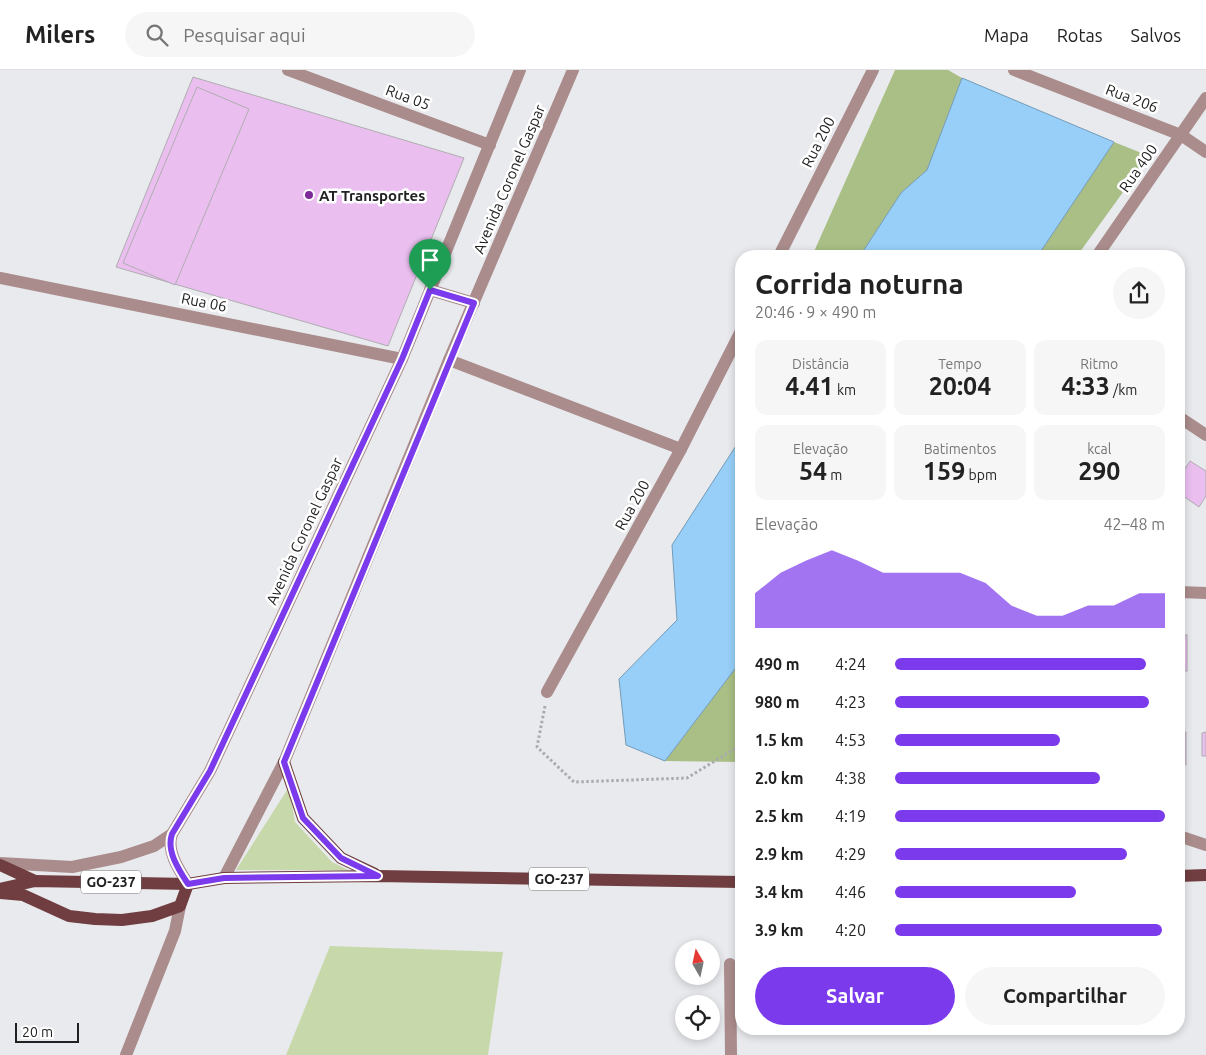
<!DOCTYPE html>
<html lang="pt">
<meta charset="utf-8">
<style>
body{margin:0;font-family:Ubuntu,sans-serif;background:#f6f6f6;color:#222;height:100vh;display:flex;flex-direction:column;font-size:19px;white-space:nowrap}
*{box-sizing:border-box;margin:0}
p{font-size:16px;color:#767676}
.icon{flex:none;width:28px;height:28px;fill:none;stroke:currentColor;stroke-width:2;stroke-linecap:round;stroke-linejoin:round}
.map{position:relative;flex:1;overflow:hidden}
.sheet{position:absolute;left:735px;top:180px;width:450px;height:785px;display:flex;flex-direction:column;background:#fff;border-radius:20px;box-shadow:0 2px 8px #0003}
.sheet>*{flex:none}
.needle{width:32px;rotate:351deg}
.fabs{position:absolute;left:675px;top:870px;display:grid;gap:10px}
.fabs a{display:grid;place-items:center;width:45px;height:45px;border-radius:50%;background:#fff;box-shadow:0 2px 8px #0003;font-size:25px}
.scale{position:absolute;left:15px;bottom:12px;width:64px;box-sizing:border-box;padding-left:5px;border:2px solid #212122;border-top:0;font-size:14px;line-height:18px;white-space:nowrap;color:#212122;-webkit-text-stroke:4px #fff;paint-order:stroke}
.pin{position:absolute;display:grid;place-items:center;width:42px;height:42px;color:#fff;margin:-51px -21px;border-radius:50% 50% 50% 0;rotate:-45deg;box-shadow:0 0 5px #0007}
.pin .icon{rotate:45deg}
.round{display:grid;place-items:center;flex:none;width:52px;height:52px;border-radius:26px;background:#f6f6f6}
.head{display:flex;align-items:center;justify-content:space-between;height:85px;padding:0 20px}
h1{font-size:28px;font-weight:600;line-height:38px}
.metrics{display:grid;grid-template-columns:repeat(3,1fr);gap:8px;height:85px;padding:5px 20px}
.metrics div{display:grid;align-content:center;border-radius:12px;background:#f6f6f6;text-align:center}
.metrics b{font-size:25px;font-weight:600}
.metrics small{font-size:14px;font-weight:400}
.metrics p{font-size:14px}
.chart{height:140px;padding:10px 20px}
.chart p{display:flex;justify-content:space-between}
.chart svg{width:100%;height:90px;margin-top:5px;fill:#7c3aed;opacity:.7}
.action{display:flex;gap:10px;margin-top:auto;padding:10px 20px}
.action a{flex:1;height:58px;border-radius:30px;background:#7c3aed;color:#fff;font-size:20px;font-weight:600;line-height:58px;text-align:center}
.action a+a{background:#f6f6f6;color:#222}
ul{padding:0 20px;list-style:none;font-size:16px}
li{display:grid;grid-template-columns:80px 60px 1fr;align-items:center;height:38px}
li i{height:12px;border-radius:6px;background:#7c3aed}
header{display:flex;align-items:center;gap:30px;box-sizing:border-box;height:70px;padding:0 25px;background:#fff;border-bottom:1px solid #e0e0e0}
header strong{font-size:24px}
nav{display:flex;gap:28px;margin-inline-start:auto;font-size:18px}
.search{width:350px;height:45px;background:#f6f6f6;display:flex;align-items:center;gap:12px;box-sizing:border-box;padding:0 18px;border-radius:28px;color:#767676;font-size:19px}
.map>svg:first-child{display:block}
.green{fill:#c7d9aa}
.forest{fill:#a9bf85}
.water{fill:#97cff8;stroke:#749bb8}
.building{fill:#eabff0;stroke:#afadb0}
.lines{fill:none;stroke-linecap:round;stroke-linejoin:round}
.path{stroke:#aaabad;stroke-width:3;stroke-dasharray:2.5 2.5;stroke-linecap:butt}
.minor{stroke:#aa8c8c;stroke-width:12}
.major{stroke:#703e41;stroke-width:12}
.route-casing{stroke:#fff;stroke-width:10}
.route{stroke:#7c3aed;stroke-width:6}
.poi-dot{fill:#7f2a99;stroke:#fff;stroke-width:2}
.labels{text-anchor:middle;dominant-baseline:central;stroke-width:5;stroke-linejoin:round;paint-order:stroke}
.shield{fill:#fff;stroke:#646464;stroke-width:1}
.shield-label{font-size:14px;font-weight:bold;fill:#212122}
.street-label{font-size:15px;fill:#212122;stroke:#fff}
.poi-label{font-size:15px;font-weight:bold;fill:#212122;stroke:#fff;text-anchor:start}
</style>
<header>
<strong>Milers</strong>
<div class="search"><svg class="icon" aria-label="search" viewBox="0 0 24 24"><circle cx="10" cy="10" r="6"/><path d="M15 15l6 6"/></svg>Pesquisar aqui</div>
<nav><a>Mapa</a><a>Rotas</a><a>Salvos</a></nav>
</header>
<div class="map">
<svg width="1206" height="985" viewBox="0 0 1206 985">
<rect width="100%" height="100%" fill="#e8eaed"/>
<g class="green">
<path d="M289,717L295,752L332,792L348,800H236Z"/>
<path d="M330,876L503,882L488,985H286Z"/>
</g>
<g class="forest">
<path d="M895,0H948L962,8L927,100L901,123L860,186H812Z"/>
<path d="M1114,72L1149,86L1077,186H1036L1043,178Z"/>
<path d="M741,591V692L665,691Z"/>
</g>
<g class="water">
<path d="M962,8L1114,72L1043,178L1036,186H860L901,123L927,100Z"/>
<path d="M741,368V591L665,691L626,675L619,609L677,550L672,475Z"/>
</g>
<g class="building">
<path d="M193,7L464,88L388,276L116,197Z"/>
<path d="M197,17L249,39L175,215L123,193Z"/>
<path d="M1190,391L1206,401V426L1199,437L1179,423V408Z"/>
<rect x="1179" y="565" width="8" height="36"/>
<path d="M1186,662V695H1179V663Z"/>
<path d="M1206,662V686H1202V663Z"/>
</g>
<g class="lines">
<path class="path" d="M545,636L537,677L574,712L687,708L741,675"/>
<g class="minor">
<path d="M288,0L490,75"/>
<path d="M1014,0L1181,65L1206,82"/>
<path d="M779,186L873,0"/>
<path d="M1097,186L1206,28"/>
<path d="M0,208L402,289"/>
<path d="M430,220L474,233"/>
<path d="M449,290L681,379"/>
<path d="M1179,347L1206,365"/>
<path d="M1179,522L1206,523"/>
<path d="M547,622L681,379L741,261"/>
<path d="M172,764C166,781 179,800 188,814"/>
<path d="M1179,766L1206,775"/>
<path d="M0,793L72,797L121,787L154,776L172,764L210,701L402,289L520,0"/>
<path d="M224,808L284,692L449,290L573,0"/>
<path d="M730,894L731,985"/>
<path d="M126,985L175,861L180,836"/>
</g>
<g class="major">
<path d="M284,692L303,748L341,788L375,804"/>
<path d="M0,795L35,811"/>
<path d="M1179,806L1206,805"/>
<path d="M0,819L35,811L188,814L224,808L378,806L741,812"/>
<path d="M0,823L23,825L69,846L95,849L122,850L152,846L180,836L188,814"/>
</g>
</g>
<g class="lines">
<defs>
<path id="route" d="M430,220L474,233L284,692L303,748L341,788L378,806L224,808L188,814C179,800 166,781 172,764L210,701L402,289Z"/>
</defs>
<use href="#route" class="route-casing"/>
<use href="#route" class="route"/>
</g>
<circle class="poi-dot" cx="309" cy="125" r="5"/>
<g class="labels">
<g class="shield">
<rect x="529" y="797.5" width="60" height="23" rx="4"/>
<rect x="81" y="800.5" width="60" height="23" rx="4"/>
</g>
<g class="shield-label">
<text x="559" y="809">GO-237</text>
<text x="111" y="812">GO-237</text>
</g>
<g class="street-label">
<text transform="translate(408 27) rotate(20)">Rua 05</text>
<text transform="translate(1132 28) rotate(21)">Rua 206</text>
<text transform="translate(818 72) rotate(-63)">Rua 200</text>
<text transform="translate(1138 98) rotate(-55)">Rua 400</text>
<text transform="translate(509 109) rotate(-67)">Avenida Coronel Gaspar</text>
<text transform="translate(204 232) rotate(11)">Rua 06</text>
<text transform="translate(632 435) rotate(-61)">Rua 200</text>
<text transform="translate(304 461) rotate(-65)">Avenida Coronel Gaspar</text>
</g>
<g class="poi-label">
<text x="319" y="125">AT Transportes</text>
</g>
</g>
</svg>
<div class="fabs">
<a><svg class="needle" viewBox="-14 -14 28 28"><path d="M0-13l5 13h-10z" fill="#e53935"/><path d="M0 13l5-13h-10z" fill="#767676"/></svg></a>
<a><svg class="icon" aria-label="locate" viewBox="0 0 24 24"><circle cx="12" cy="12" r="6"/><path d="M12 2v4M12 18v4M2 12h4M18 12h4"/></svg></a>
</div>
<div class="scale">20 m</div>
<div class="pin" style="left:430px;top:220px;background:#1e9e55"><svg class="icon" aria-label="arrive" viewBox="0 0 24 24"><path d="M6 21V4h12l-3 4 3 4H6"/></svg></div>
<section class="sheet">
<div class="head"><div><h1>Corrida noturna</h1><p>20:46 · 9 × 490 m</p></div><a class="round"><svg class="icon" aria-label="share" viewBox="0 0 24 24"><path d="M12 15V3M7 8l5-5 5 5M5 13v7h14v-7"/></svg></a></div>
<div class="metrics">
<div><p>Distância</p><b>4.41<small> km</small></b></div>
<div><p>Tempo</p><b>20:04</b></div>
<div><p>Ritmo</p><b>4:33<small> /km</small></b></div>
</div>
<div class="metrics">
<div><p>Elevação</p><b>54<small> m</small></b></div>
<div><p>Batimentos</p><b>159<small> bpm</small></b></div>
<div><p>kcal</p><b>290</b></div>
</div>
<div class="chart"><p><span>Elevação</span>42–48 m</p>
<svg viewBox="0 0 160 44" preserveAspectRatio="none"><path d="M0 44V27L10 17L20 11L30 6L40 11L50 17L60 17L70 17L80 17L90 22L100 33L110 38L120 38L130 33L140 33L150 27L160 27V44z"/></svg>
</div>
<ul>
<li><b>490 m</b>4:24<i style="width:93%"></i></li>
<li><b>980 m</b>4:23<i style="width:94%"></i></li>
<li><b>1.5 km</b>4:53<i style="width:61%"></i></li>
<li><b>2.0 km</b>4:38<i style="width:76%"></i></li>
<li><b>2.5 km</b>4:19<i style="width:100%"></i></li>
<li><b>2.9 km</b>4:29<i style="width:86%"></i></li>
<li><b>3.4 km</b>4:46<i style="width:67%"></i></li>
<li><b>3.9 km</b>4:20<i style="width:99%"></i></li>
</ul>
<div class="action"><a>Salvar</a><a>Compartilhar</a></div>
</section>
</div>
